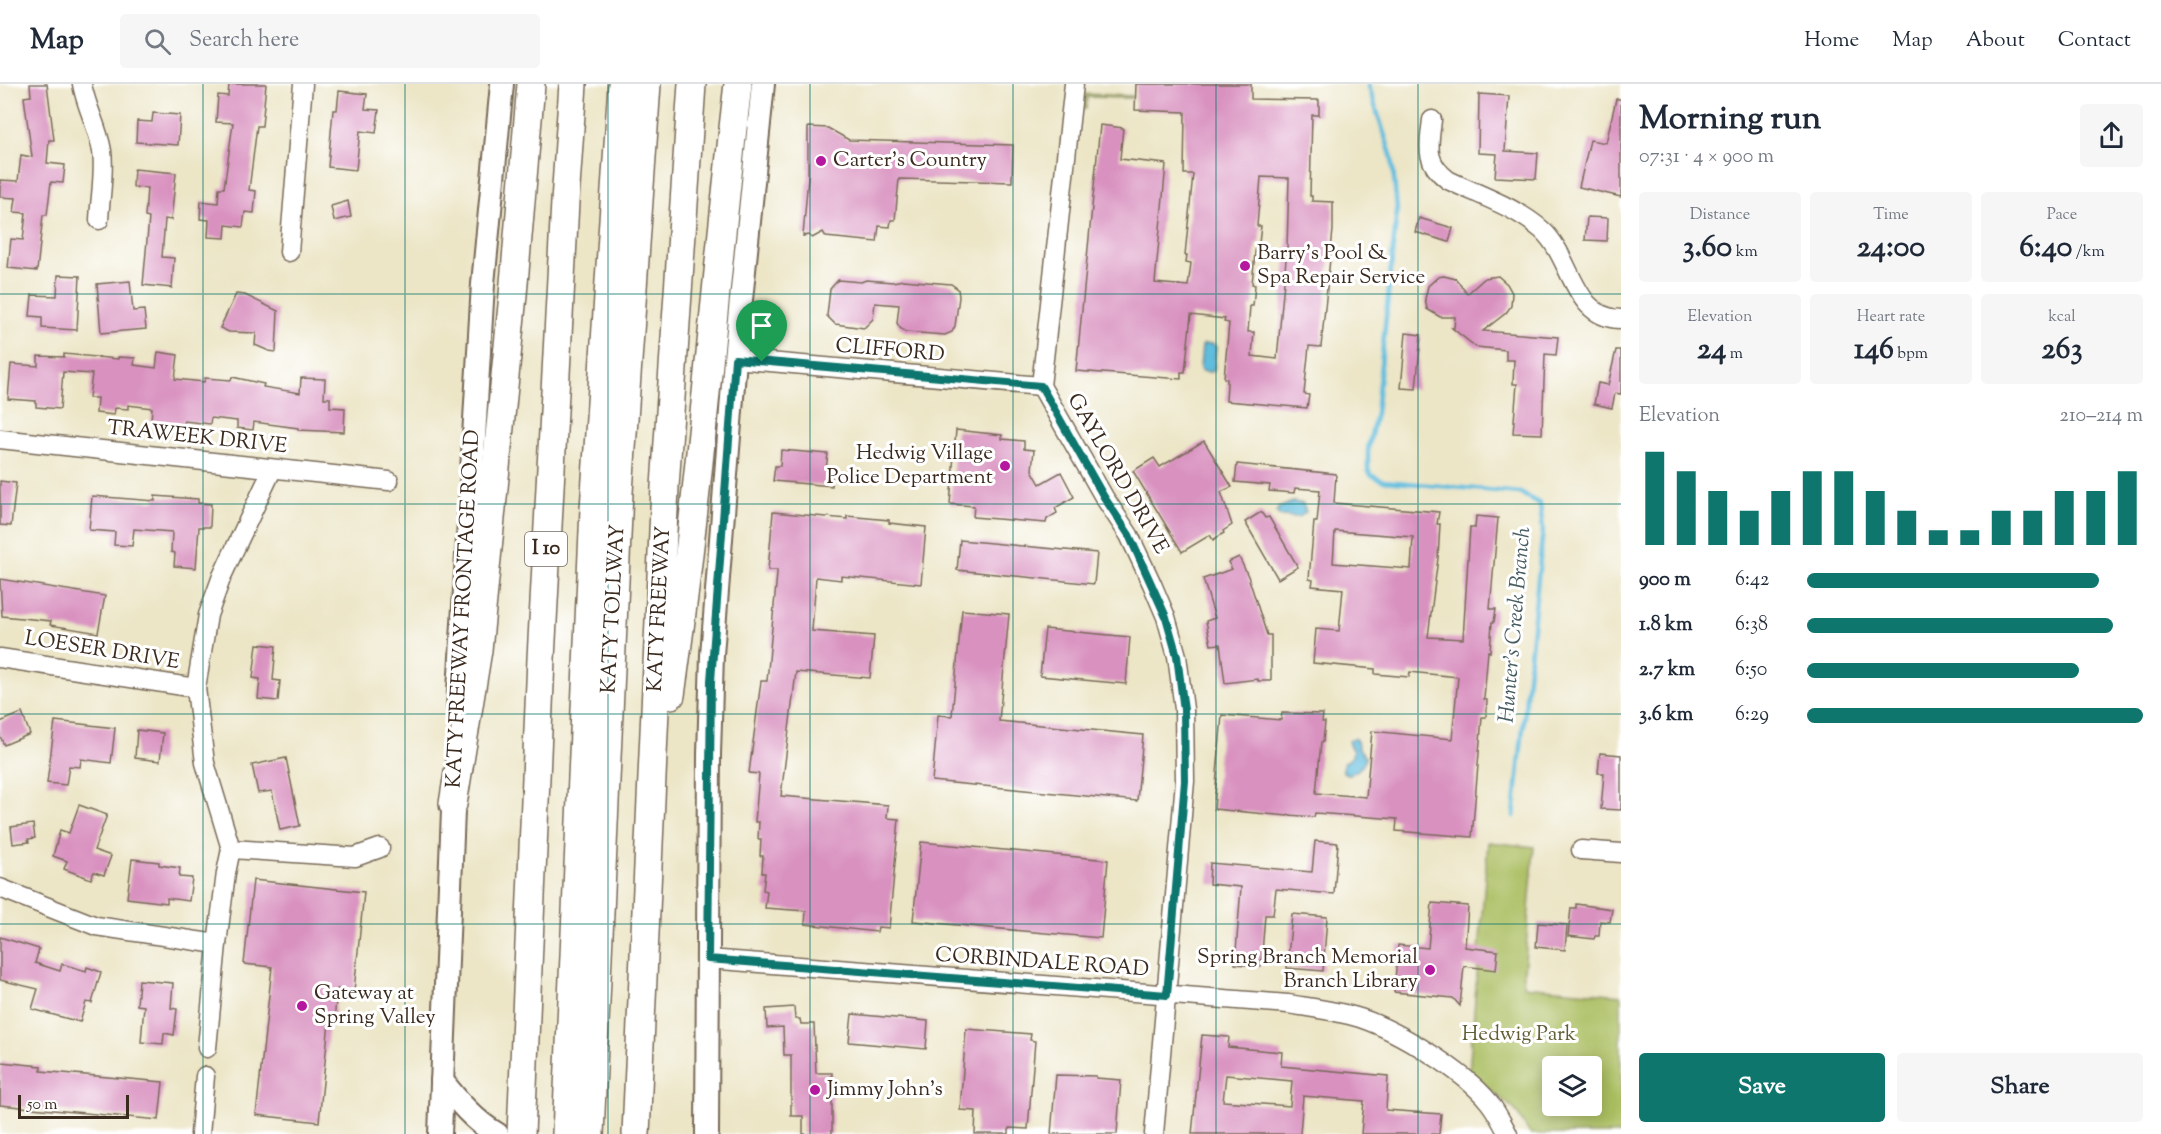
<!DOCTYPE html>
<meta charset="utf-8">
<style>
body{margin:0;font-family:"Sorts Mill Goudy",serif;background:#f6f6f7;color:#1f2937;height:100vh;display:flex;flex-direction:column;font-size:22px;white-space:nowrap}
*{box-sizing:border-box;margin:0}
p{font-size:20px;color:#747a83}
.icon{flex:none;width:33px;height:33px;fill:none;stroke:currentColor;stroke-width:2;stroke-linecap:round;stroke-linejoin:round}
.map{position:relative;flex:1;overflow:hidden}
.side{display:flex;flex-direction:column;background:#fff;width:540px}
.side>*{flex:none}
.fabs{position:absolute;left:1542px;top:972px;display:grid;gap:12px}
.fabs a{display:grid;place-items:center;width:60px;height:60px;border-radius:6px;background:#fff;box-shadow:0 3px 15px #0003;font-size:30px}
.scale{position:absolute;left:18px;bottom:15px;width:111px;box-sizing:border-box;padding-left:6px;border:3px solid #3b2a1e;border-top:0;font-size:16px;line-height:21px;white-space:nowrap;color:#3b2a1e;-webkit-text-stroke:4px #fff;paint-order:stroke}
.pin{position:absolute;display:grid;place-items:center;width:51px;height:51px;color:#fff;margin:-62px -26px;border-radius:50% 50% 50% 0;rotate:-45deg;box-shadow:0 0 6px #0007}
.pin .icon{rotate:45deg}
.round{display:grid;place-items:center;flex:none;width:63px;height:63px;border-radius:6px;background:#f6f6f7}
.head{display:flex;align-items:center;justify-content:space-between;height:102px;padding:0 18px}
h1{font-size:33px;font-weight:800;line-height:45px}
.stats{display:grid;grid-template-columns:repeat(3,1fr);gap:9px;height:102px;padding:6px 18px}
.stats div{display:grid;align-content:center;border-radius:6px;background:#f6f6f7;text-align:center}
.stats b{font-size:30px;font-weight:800}
.stats small{font-size:16px;font-weight:400}
.stats p{font-size:16px}
.chart{height:168px;padding:12px 18px}
.chart p{display:flex;justify-content:space-between}
.chart svg{width:100%;height:108px;margin-top:6px;stroke:#0f766e;stroke-width:6}
.button{display:flex;gap:12px;margin-top:auto;padding:12px 18px}
.button a{flex:1;height:69px;border-radius:6px;background:#0f766e;color:#fff;font-size:24px;font-weight:800;line-height:69px;text-align:center}
.button a+a{background:#f6f6f7;color:#1f2937}
ul{padding:0 18px;list-style:none;font-size:20px}
li{display:grid;grid-template-columns:96px 72px 1fr;align-items:center;height:45px}
li i{height:15px;border-radius:8px;background:#0f766e}
header{display:flex;align-items:center;gap:36px;box-sizing:border-box;height:84px;padding:0 30px;background:#fff;border-bottom:2px solid #e0e1e3}
header strong{font-size:28px}
nav{display:flex;gap:33px;margin-inline-start:auto;font-size:21px}
.search{width:420px;height:54px;background:#f6f6f7;display:flex;align-items:center;gap:15px;box-sizing:border-box;padding:0 21px;border-radius:6px;color:#747a83;font-size:22px}
main{display:flex;flex:1;min-height:0}
.map>svg:first-child{display:block}
.green{fill:#aabe61;stroke:#727440;stroke-width:1.5;fill-rule:evenodd}
.water{fill:#60bdde;stroke:#4e747e;stroke-width:1.5}
.lines{fill:none;stroke-linecap:round;stroke-linejoin:round}
.stream{stroke:#60bdde;stroke-width:4.5}
.building{fill:#d992c0;fill-rule:evenodd}
.minor-casing{stroke:#796b59;stroke-width:21}
.major-casing{stroke:#796b59;stroke-width:26}
.highway-casing{stroke:#796b59;stroke-width:30}
.minor{stroke:#fff;stroke-width:18}
.major{stroke:#fff;stroke-width:22}
.highway{stroke:#fff;stroke-width:27}
.route-casing{stroke:#fff;stroke-width:12}
.route{stroke:#0f766e;stroke-width:8}
.grid{fill:none;stroke:#0f766e;stroke-width:1.5;stroke-opacity:0.55}
.poi-dot{fill:#b5179e;stroke:#fff;stroke-width:2}
.labels{text-anchor:middle;dominant-baseline:central;stroke-width:6;stroke-linejoin:round;paint-order:stroke}
.shield{fill:#fff;stroke:#766a62;stroke-width:1.5}
.shield-label{font-size:20px;font-weight:bold;fill:#3b2a1e}
.poi-label{font-size:21px;fill:#3b2a1e;stroke:#fff;text-anchor:start}
.street-label{font-size:21px;fill:#3b2a1e;stroke:#fff}
.park-label{font-size:21px;fill:#625e35;stroke:#fff}
.water-label{font-size:22px;font-style:italic;fill:#485d61;stroke:#fff}
</style>
<header>
<strong>Map</strong>
<div class="search"><svg class="icon" aria-label="search" viewBox="0 0 24 24"><circle cx="10" cy="10" r="6"/><path d="M15 15l6 6"/></svg>Search here</div>
<nav><a>Home</a><a>Map</a><a>About</a><a>Contact</a></nav>
</header>
<main>
<div class="map">
<svg width="1621" height="1050" viewBox="0 0 1621 1050">
<rect width="100%" height="100%" fill="#fff"/>
<filter id="ink" filterUnits="userSpaceOnUse"><feTurbulence type="fractalNoise" baseFrequency=".0167" numOctaves="2"/><feDisplacementMap in="SourceGraphic" scale="12" xChannelSelector="R" yChannelSelector="G"/><feConvolveMatrix kernelMatrix="1 2 1 2 8 2 1 2 1" color-interpolation-filters="sRGB"/></filter>
<filter id="wash" filterUnits="userSpaceOnUse"><feTurbulence type="fractalNoise" baseFrequency=".008" numOctaves="4" result="noise"/><feDisplacementMap in="SourceGraphic" scale="24" xChannelSelector="R" yChannelSelector="G"/><feGaussianBlur stdDeviation="1.35" result="paint"/><feColorMatrix in="noise" values="0 0 0 0 0 0 0 0 0 0 0 0 0 0 0 0 0 1.4 0 .05"/><feComposite in="paint" operator="in"/></filter>
<g filter="url(#wash)">
<rect width="100%" height="100%" fill="#ece5c6"/>
<g class="green">
<path d="M1081,10L1132,12V14L1087,13L1086,25L1079,24Z"/>
<path d="M1488,758L1534,763L1523,902L1621,911V1050H1530L1515,1026L1469,988ZM1552,982H1592V1022H1552Z"/>
</g>
<g class="water">
<path d="M1204,260H1213L1216,263L1214,286L1211,288L1202,287L1200,284L1202,262Z"/>
<path d="M1293,418L1303,420L1306,428L1299,433L1280,432L1277,429L1278,424Z"/>
<path d="M1354,654L1357,657L1358,664L1366,673C1364,682 1356,689 1348,690L1343,688V680L1352,673L1353,667L1349,661V657Z"/>
</g>
<g class="lines">
<path class="stream" d="M1368,0L1392,74L1397,126L1376,329L1368,365V386L1371,391L1384,397L1520,409L1540,420L1543,445L1514,732"/>
</g>
<g id="blocks">
<g class="building">
<path d="M30,0H47L54,56H49L47,79L65,81L63,99L51,98L47,131H43L37,187L8,184L11,155L23,156L26,129L14,128L16,114L0,113V96L18,97L21,71L32,73L24,13L31,12Z"/>
<path d="M229,0H266L262,42H257L249,106L256,107L254,129L245,128L243,143L226,141L225,154L208,153L209,136L200,135L201,117L218,119L219,104H224L233,39L216,38L218,11L228,12Z"/>
<path d="M1136,0H1251V15L1319,16V31H1312L1310,112H1312V117L1333,118V146L1321,263L1309,262L1304,310L1309,311L1307,324L1226,317L1227,300V295L1224,294L1229,239L1224,238L1225,235L1191,231L1185,288H1181V295L1076,287L1100,41L1123,44L1120,75L1166,80L1155,199L1188,202L1191,179L1186,178L1187,171H1185L1193,90H1184L1185,28L1135,26ZM1261,93L1289,94L1287,164L1277,275L1252,272L1254,248H1248L1250,222H1253L1255,201L1252,200L1256,159H1259L1261,142H1257Z"/>
<path d="M339,7L367,10L365,25L379,26L376,49L360,47L356,86L328,83L333,26H337Z"/>
<path d="M1479,10L1509,12L1505,67L1538,69L1536,95L1495,93L1497,70L1478,69Z"/>
<path d="M1616,15H1621V113L1579,103L1590,56L1606,59Z"/>
<path d="M153,29L180,31L178,61L136,58L137,37L152,38Z"/>
<path d="M808,43L828,44L849,56L1013,61L1012,98L899,95L895,136H891L890,143L879,142L877,158L826,153L823,148L812,154L809,151L803,152L808,93Z"/>
<path d="M134,85L176,89L171,136L165,135L162,173L174,174L172,204L143,201L149,134L145,133L147,104L133,103Z"/>
<path d="M348,117L351,133L334,137L331,122Z"/>
<path d="M1587,133L1608,134L1607,157L1585,156Z"/>
<path d="M1419,134L1453,144L1449,158L1415,148Z"/>
<path d="M58,191L80,192L77,246L42,244V233L30,232L32,211L57,212Z"/>
<path d="M1444,192L1456,195L1467,210L1485,194L1498,192L1507,200L1512,209L1511,222L1506,229L1483,247L1558,253L1556,271L1545,270L1542,350L1513,349L1517,300H1513L1514,276H1506V266L1476,263L1452,244H1454L1455,233H1440L1427,225L1425,215L1428,202L1438,193Z"/>
<path d="M838,196L861,198L866,196L893,198L903,196L951,200L958,205L959,213L955,242L952,248L945,251L906,248L900,244L897,239L899,221L875,219L873,235L864,244L835,240L827,232L830,205Z"/>
<path d="M130,197L133,227L144,226L146,245L101,249L97,200Z"/>
<path d="M236,210L245,211L278,227L276,268L269,267L255,261L256,249L229,248L220,244Z"/>
<path d="M1406,249L1421,251L1416,305L1401,304Z"/>
<path d="M1616,266H1621V310L1615,309L1612,324L1594,320L1598,299L1608,301Z"/>
<path d="M158,268L178,271L175,295L204,298L205,294L231,296L232,293L264,300L263,303L300,309L301,294L325,295L324,314H330V323L345,324L344,348L298,346V344L254,338L253,346L237,344V337L211,334L210,340L184,337V341L151,337L152,324L128,321V325L115,324L114,331L96,329L97,314H89L92,290L63,288L60,325L36,323V317L8,315L11,280L38,282V272L64,273V270L118,275V273L135,274L134,281L156,284Z"/>
<path d="M956,346L1002,351V355L1024,357V365L1034,366L1032,386L1040,400L1061,388L1074,413L1055,424L1057,429L1047,435L1046,439L973,433L974,422L950,420Z"/>
<path d="M1204,357L1232,403L1221,408L1232,441L1223,447L1224,449L1213,456L1210,451L1182,468L1133,387L1154,374L1160,383Z"/>
<path d="M781,366L828,370L826,385L833,386L832,402L773,397L775,382H780Z"/>
<path d="M1237,380L1336,390L1334,419L1439,428L1437,440H1440L1438,474L1428,553L1463,555L1470,443L1475,444L1476,432L1498,434L1490,525H1496L1494,538H1492L1490,568L1488,567L1484,615L1487,616L1486,633H1482L1472,753L1396,747L1397,735L1315,729L1314,733L1289,731L1288,732L1214,725L1222,631L1281,636L1282,629L1323,630L1322,638H1325L1323,658H1321L1316,709L1366,713L1372,647L1452,655L1458,593L1410,588L1409,593L1375,590V585L1313,579L1316,545L1339,547L1343,505L1312,502L1313,496L1309,495L1314,438H1317L1320,406L1295,404L1294,409L1269,407L1270,401L1235,398ZM1335,447L1413,453L1411,485L1333,479Z"/>
<path d="M0,397L16,399L11,442L0,441Z"/>
<path d="M92,412L155,417V412L198,415V419L211,420L210,443H199L196,484L174,482L175,469L171,468L172,448L134,445L132,462L114,461L115,448L89,446Z"/>
<path d="M773,428L847,435V432L889,436V439L926,443L921,500L841,492V496L816,493L812,547L874,552L870,594L796,588L781,712L888,721L887,734L899,735L889,844L878,843L877,848L805,840L806,827L765,824L767,807L763,806L765,789H762L763,772H760L761,755H758L759,738H755L759,690L749,689L761,597H767L777,490V486H768Z"/>
<path d="M1261,428L1265,434L1269,433L1298,483L1278,495L1245,438Z"/>
<path d="M960,456L1097,469L1094,500L957,486Z"/>
<path d="M1239,473L1248,492L1267,551H1271V597H1258V595L1225,599L1220,560L1211,561L1206,537L1215,534L1203,495L1232,485L1228,478Z"/>
<path d="M0,495L105,512L98,549L50,541L51,537L2,532Z"/>
<path d="M962,526L1009,530L999,637L1143,651L1137,717L932,697L938,631L952,632Z"/>
<path d="M1045,545L1130,553L1126,600L1040,592Z"/>
<path d="M257,560L276,562L273,596L280,597L278,617L258,615L260,595L253,594Z"/>
<path d="M22,629L30,650L4,661L0,652V638Z"/>
<path d="M55,637L115,644L111,679L81,675L80,683L69,682L66,701L47,699Z"/>
<path d="M137,646L163,649L160,677L135,674Z"/>
<path d="M1600,669L1621,671V726L1601,725L1604,689H1598Z"/>
<path d="M286,674L300,742L280,746L272,707L258,709L252,681Z"/>
<path d="M79,721L107,731L94,766L111,772L104,791L94,788L91,795L64,785L67,777L53,772L60,746L69,749Z"/>
<path d="M33,740L35,754L28,755L29,758L13,760L11,743Z"/>
<path d="M1315,757L1338,759L1334,810L1276,805L1273,831H1265L1261,882L1235,880L1241,803L1209,800L1210,779L1312,788Z"/>
<path d="M921,758L1108,776L1101,854L913,837Z"/>
<path d="M132,775L159,778V781L180,784L179,793L192,794L189,817L167,814V819L127,814Z"/>
<path d="M253,796L364,808L354,907L337,905L334,938H329L319,1038L256,1031L272,883L244,880Z"/>
<path d="M1432,819L1468,822L1465,863L1498,867L1496,886L1464,882L1460,922L1453,914L1394,908L1398,861L1428,864Z"/>
<path d="M1576,820L1612,825L1610,838L1600,837L1599,852H1595L1594,855L1568,852L1571,824H1576Z"/>
<path d="M1292,830L1327,833L1323,887L1287,884Z"/>
<path d="M1538,839L1567,841L1565,866L1536,863Z"/>
<path d="M0,853L39,865L35,879L60,887L62,880L86,887L87,883L101,888L92,919L86,918L80,938L32,925L38,905L0,896Z"/>
<path d="M139,896L173,899L171,924L177,925L174,951L164,949L163,960L141,958L144,922L137,921Z"/>
<path d="M794,923L795,935H800L801,940H814L816,989H832V1050H803V1032H791V971H784L783,943L767,944L766,925Z"/>
<path d="M852,930L928,937L926,965L849,958Z"/>
<path d="M966,945L1031,950L1030,956L1035,957L1028,1045L1009,1044V1050H975L976,1027L960,1026Z"/>
<path d="M1202,951L1229,953L1228,963L1282,968L1281,982L1388,992L1386,1026L1441,1030L1439,1050H1361L1364,1017L1303,1012L1300,1050H1192ZM1226,991L1292,997L1290,1022L1223,1017Z"/>
<path d="M1,978L41,982V987L163,998L159,1036L0,1021Z"/>
<path d="M1056,991L1096,992V994L1121,996L1117,1050H1051Z"/>
</g>
</g>
</g>
<g filter="url(#ink)">
<use href="#blocks" fill-opacity="0" stroke="#796b59" stroke-width="1.5"/>
<g class="lines">
<defs>
<g id="minor">
<path d="M82,0C86,23 98,43 102,67C105,87 100,115 99,136"/>
<path d="M1074,0L1041,302L1104,413L1129,451L1152,500L1166,533L1177,572L1184,625L1185,697L1154,1050"/>
<path d="M1432,36C1429,62 1424,78 1448,96C1479,111 1516,123 1542,146C1573,174 1572,234 1621,235"/>
<path d="M289,168L303,0"/>
<path d="M735,275L1041,302"/>
<path d="M0,355L389,397"/>
<path d="M0,574L196,604"/>
<path d="M231,765L355,773L380,764"/>
<path d="M1581,766L1621,769"/>
<path d="M0,804L96,842L217,860"/>
<path d="M708,875L1288,920C1312,924 1337,927 1360,934C1399,947 1464,987 1489,1018C1497,1028 1502,1039 1508,1050"/>
<path d="M207,964L217,860L226,789L231,765L205,679L196,604L208,531L222,492L272,386"/>
<path d="M200,1050L205,992"/>
</g>
<g id="major">
<path d="M458,624L483,200L502,0"/>
<path d="M442,997C458,1017 474,1037 497,1050"/>
<path d="M440,1050L454,702"/>
<path d="M707,1050L709,670L712,571L735,275L763,0"/>
</g>
<g id="highway">
<path d="M671,611C700,408 714,204 738,0"/>
<path d="M453,720L478,566L513,211L531,0"/>
<path d="M521,1050L541,575L565,118L573,0"/>
<path d="M566,1050L594,425L622,0"/>
<path d="M590,1050L619,408L647,0"/>
<path d="M636,1050L665,403L692,0"/>
</g>
</defs>
<use href="#minor" class="minor-casing"/>
<use href="#major" class="major-casing"/>
<use href="#highway" class="highway-casing"/>
<use href="#minor" class="minor"/>
<use href="#major" class="major"/>
<use href="#highway" class="highway"/>
</g>
</g>
<g class="lines" filter="url(#ink)">
<defs>
<path id="route" d="M735,275L1041,302L1104,413L1129,451L1166,533L1177,572L1184,626L1185,697L1167,911L708,875L711,597Z"/>
</defs>
<use href="#route" class="route-casing"/>
<use href="#route" class="route"/>
</g>
<path class="grid" d="M203,0V1050M405,0V1050M608,0V1050M810,0V1050M1013,0V1050M1216,0V1050M1418,0V1050M0,210H1621M0,420H1621M0,630H1621M0,840H1621"/>
<g class="poi-dot">
<circle cx="821" cy="77" r="6"/>
<circle cx="1245" cy="182" r="6"/>
<circle cx="1005" cy="382" r="6"/>
<circle cx="1430" cy="886" r="6"/>
<circle cx="302" cy="922" r="6"/>
<circle cx="815" cy="1006" r="6"/>
</g>
<g class="labels">
<rect class="shield" x="525" y="448" width="42" height="34" rx="4.5"/>
<g class="shield-label">
<text x="546" y="465">I 10</text>
</g>
<g class="poi-label">
<text x="833" y="77">Carter's Country</text>
<text x="1257" y="170">Barry's Pool &amp;<tspan x="1257" dy="24">Spa Repair Service</tspan></text>
<text x="993" y="370" text-anchor="end">Hedwig Village<tspan x="993" dy="24">Police Department</tspan></text>
<text x="1418" y="874" text-anchor="end">Spring Branch Memorial<tspan x="1418" dy="24">Branch Library</tspan></text>
<text x="314" y="910">Gateway at<tspan x="314" dy="24">Spring Valley</tspan></text>
<text x="827" y="1006">Jimmy John's</text>
</g>
<g class="street-label">
<text transform="translate(890 267) rotate(5)">CLIFFORD</text>
<text transform="translate(197 354) rotate(6)">TRAWEEK DRIVE</text>
<text transform="translate(1117 390) rotate(60)">GAYLORD DRIVE</text>
<text transform="translate(464 525) rotate(-87)">KATY FREEWAY FRONTAGE ROAD</text>
<text transform="translate(614 525) rotate(-87)">KATY TOLLWAY</text>
<text transform="translate(660 525) rotate(-87)">KATY FREEWAY</text>
<text transform="translate(102 567) rotate(9)">LOESER DRIVE</text>
<text transform="translate(1042 879) rotate(4)">CORBINDALE ROAD</text>
</g>
<g class="park-label">
<text x="1519" y="951">Hedwig Park</text>
</g>
<g class="water-label">
<text transform="translate(1516 541) rotate(-85)">Hunter's Creek Branch</text>
</g>
</g>
</svg>
<div class="fabs">
<a><svg class="icon" aria-label="layers" viewBox="0 0 24 24"><path d="M12 4l9 5-9 5-9-5zM3 14l9 5 9-5"/></svg></a>
</div>
<div class="scale">50 m</div>
<div class="pin" style="left:762px;top:278px;background:#1e9e55"><svg class="icon" aria-label="arrive" viewBox="0 0 24 24"><path d="M6 21V4h12l-3 4 3 4H6"/></svg></div>
</div>
<section class="side">
<div class="head"><div><h1>Morning run</h1><p>07:31 · 4 × 900 m</p></div><a class="round"><svg class="icon" aria-label="share" viewBox="0 0 24 24"><path d="M12 15V3M7 8l5-5 5 5M5 13v7h14v-7"/></svg></a></div>
<div class="stats">
<div><p>Distance</p><b>3.60<small> km</small></b></div>
<div><p>Time</p><b>24:00</b></div>
<div><p>Pace</p><b>6:40<small> /km</small></b></div>
</div>
<div class="stats">
<div><p>Elevation</p><b>24<small> m</small></b></div>
<div><p>Heart rate</p><b>146<small> bpm</small></b></div>
<div><p>kcal</p><b>263</b></div>
</div>
<div class="chart"><p><span>Elevation</span>210–214 m</p>
<svg viewBox="0 0 160 44" preserveAspectRatio="none"><path d="M5 44V6M15 44V14M25 44V22M35 44V30M45 44V22M55 44V14M65 44V14M75 44V22M85 44V30M95 44V38M105 44V38M115 44V30M125 44V30M135 44V22M145 44V22M155 44V14"/></svg>
</div>
<ul>
<li><b>900 m</b>6:42<i style="width:87%"></i></li>
<li><b>1.8 km</b>6:38<i style="width:91%"></i></li>
<li><b>2.7 km</b>6:50<i style="width:81%"></i></li>
<li><b>3.6 km</b>6:29<i style="width:100%"></i></li>
</ul>
<div class="button"><a>Save</a><a>Share</a></div>
</section>
</main>
